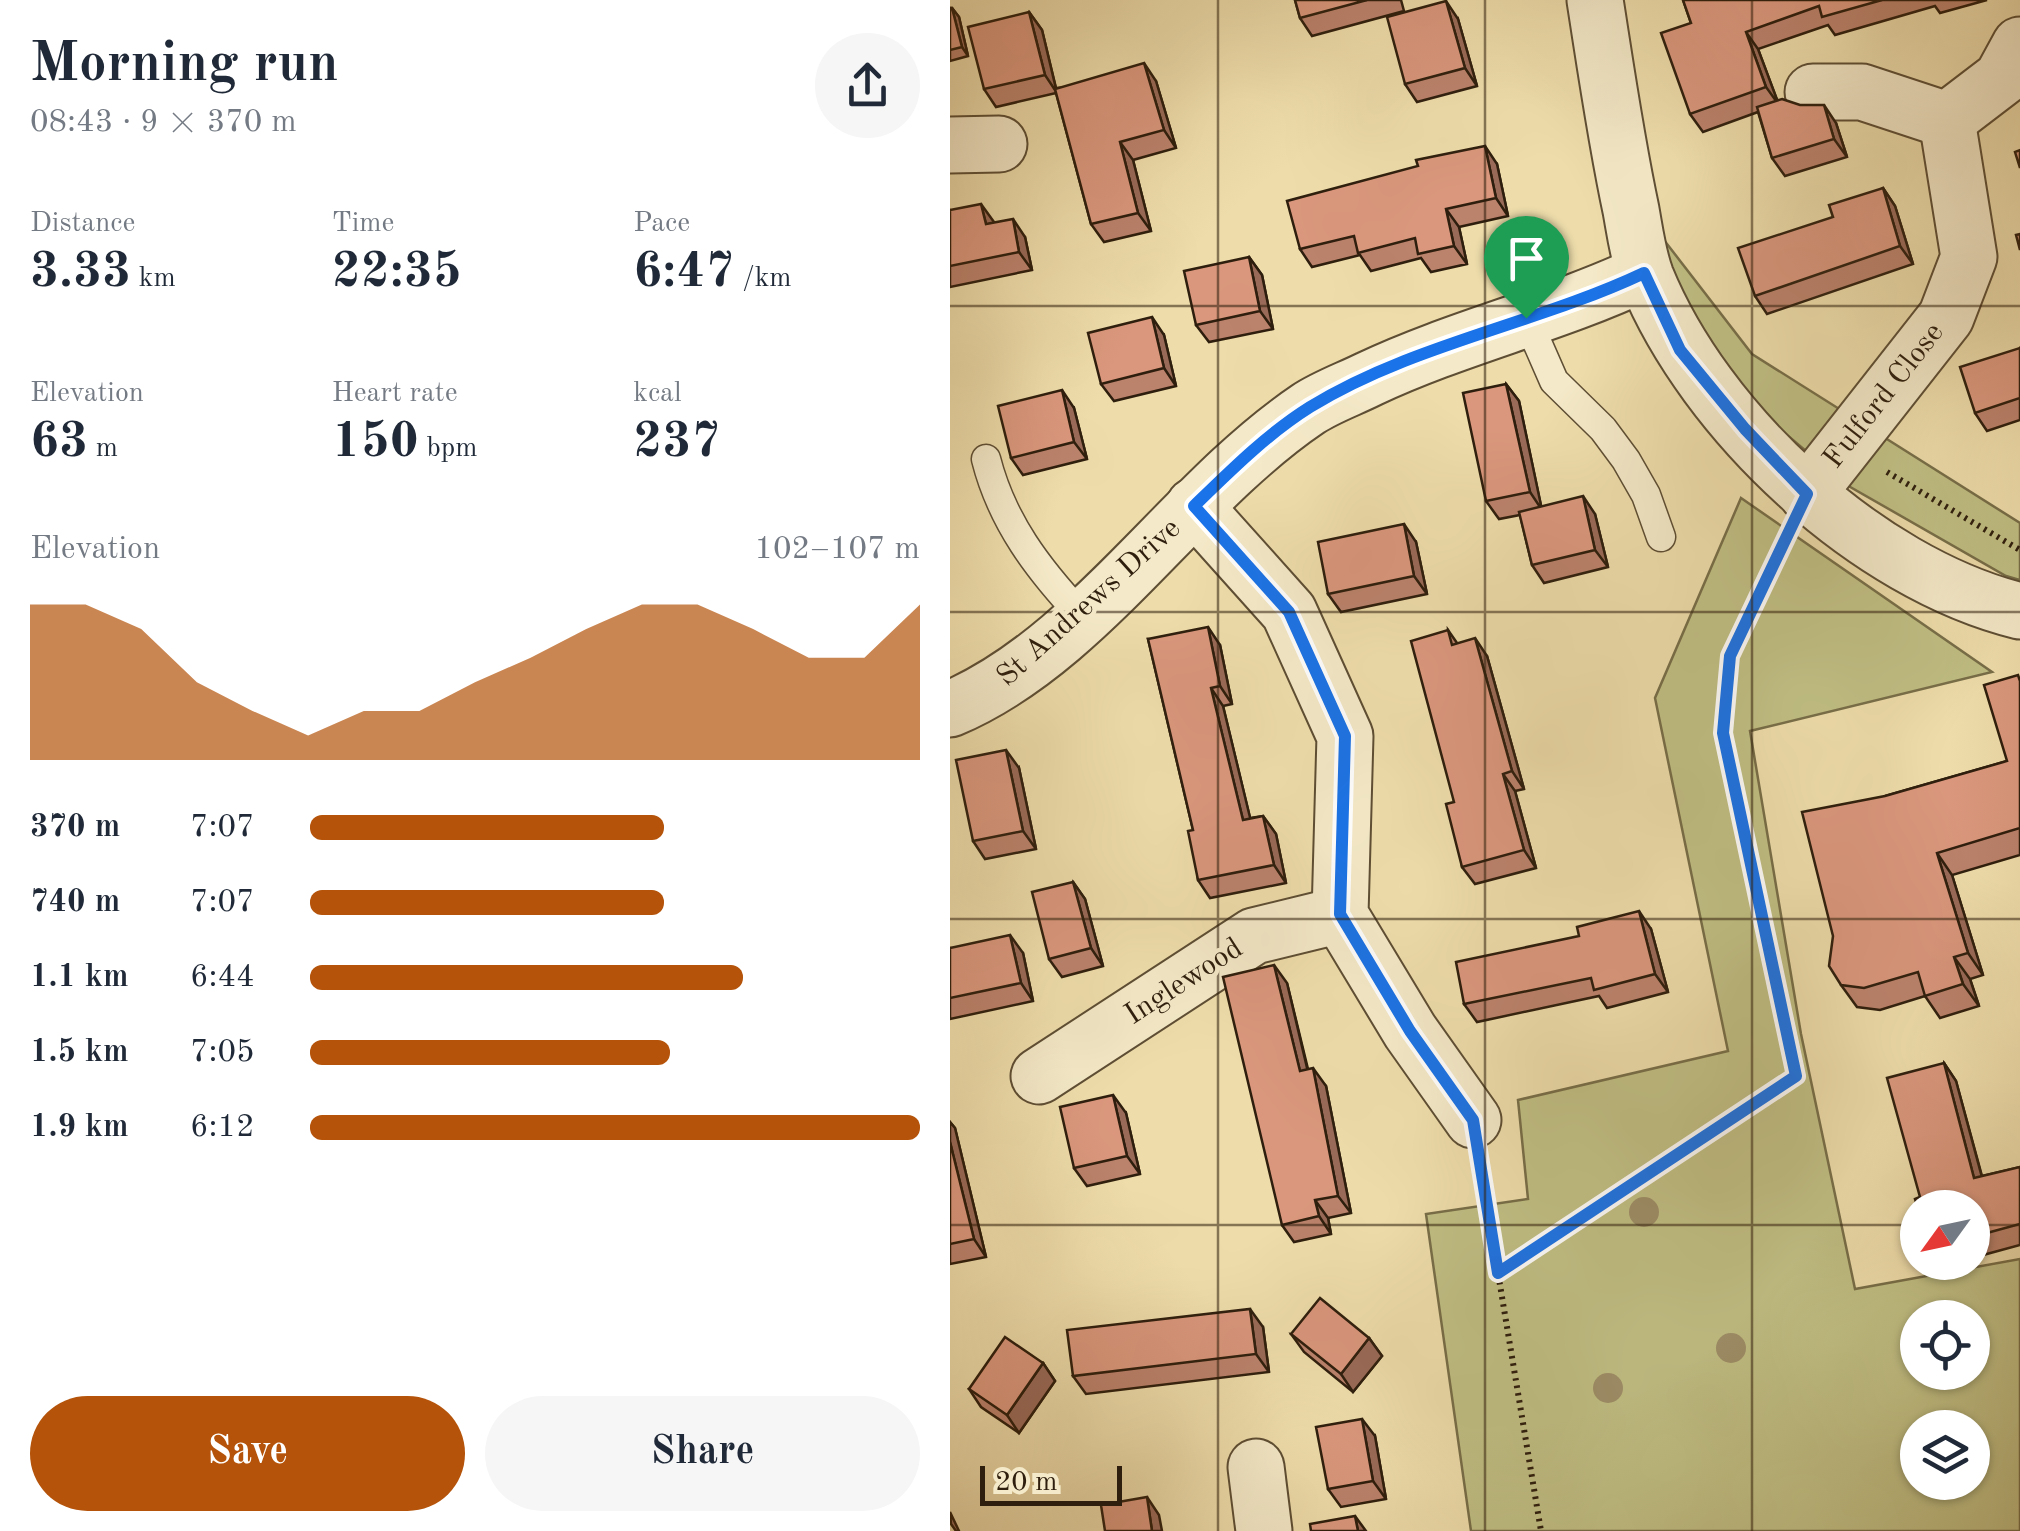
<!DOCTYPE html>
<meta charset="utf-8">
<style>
body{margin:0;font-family:"Old Standard TT",serif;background:#f6f6f7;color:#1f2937;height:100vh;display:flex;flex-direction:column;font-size:38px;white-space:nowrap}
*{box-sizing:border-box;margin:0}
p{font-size:32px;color:#747a83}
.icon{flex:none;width:55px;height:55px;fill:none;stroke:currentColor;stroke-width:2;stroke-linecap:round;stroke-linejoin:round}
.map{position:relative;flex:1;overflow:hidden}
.details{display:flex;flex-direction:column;background:#fff;width:950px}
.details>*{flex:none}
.needle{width:65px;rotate:237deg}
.controls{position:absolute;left:950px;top:1190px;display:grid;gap:20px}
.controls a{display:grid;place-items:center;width:90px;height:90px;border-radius:50%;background:#fff;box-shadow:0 2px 8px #0004;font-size:50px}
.scale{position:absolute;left:30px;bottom:25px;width:142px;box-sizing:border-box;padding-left:10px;border:5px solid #2e1e0d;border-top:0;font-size:28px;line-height:35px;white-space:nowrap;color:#2e1e0d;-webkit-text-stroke:8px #f4e9c8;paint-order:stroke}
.pin{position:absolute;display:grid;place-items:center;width:85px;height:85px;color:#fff;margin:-102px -42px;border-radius:50% 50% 50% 0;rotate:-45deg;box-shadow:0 0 10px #0007}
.pin .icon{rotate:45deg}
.round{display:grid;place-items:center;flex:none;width:105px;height:105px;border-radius:52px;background:#f6f6f7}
.head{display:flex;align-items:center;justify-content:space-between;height:170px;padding:0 30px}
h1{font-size:55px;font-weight:700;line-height:75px}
.stats{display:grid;grid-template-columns:repeat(3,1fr);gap:15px;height:170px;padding:10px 30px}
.stats div{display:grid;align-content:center}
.stats b{font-size:50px;font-weight:700}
.stats small{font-size:28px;font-weight:400}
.stats p{font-size:28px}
.chart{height:280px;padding:20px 30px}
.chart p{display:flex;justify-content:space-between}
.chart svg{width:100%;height:180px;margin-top:10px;fill:#b45309;opacity:.7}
.action{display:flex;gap:20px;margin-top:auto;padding:20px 30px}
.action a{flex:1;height:115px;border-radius:60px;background:#b45309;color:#fff;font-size:40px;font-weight:700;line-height:115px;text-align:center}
.action a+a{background:#f6f6f7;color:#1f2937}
ul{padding:0 30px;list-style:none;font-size:32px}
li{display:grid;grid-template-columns:160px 120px 1fr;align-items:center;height:75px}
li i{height:25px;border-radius:12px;background:#b45309}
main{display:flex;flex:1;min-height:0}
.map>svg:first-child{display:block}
.green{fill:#c0bf84;stroke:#776e48;stroke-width:2.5;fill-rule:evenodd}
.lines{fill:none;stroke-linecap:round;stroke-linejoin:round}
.lane-casing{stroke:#5e4e34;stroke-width:31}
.street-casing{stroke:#5e4e34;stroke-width:59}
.path{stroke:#2e1e0d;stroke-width:6;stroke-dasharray:2.5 5;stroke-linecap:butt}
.lane{stroke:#f4e9c8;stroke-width:28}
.street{stroke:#f4e9c8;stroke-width:55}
.tree{fill:#9d8e68}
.wall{fill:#bb826c;stroke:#2e1e0d;stroke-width:2.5}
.shaded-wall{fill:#996a58;stroke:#2e1e0d;stroke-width:2.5}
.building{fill:#da977d;stroke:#2e1e0d;stroke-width:2.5}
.route-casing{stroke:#fff;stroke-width:20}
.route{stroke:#1a73e8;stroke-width:12}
.grid{fill:none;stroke:#2e1e0d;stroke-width:2.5;stroke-opacity:0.55}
.labels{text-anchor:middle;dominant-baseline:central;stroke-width:9;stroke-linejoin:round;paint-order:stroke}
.street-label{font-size:30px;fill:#2e1e0d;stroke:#f4e9c8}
</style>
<main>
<section class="details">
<div class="head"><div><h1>Morning run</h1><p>08:43 · 9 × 370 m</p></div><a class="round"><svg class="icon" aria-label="share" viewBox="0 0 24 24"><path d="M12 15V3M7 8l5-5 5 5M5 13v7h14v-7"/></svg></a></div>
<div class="stats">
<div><p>Distance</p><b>3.33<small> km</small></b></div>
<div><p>Time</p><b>22:35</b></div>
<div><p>Pace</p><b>6:47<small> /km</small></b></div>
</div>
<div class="stats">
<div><p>Elevation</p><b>63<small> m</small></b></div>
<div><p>Heart rate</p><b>150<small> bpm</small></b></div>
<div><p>kcal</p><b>237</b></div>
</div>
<div class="chart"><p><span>Elevation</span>102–107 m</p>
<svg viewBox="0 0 160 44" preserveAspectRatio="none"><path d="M0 44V6L10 6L20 12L30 25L40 32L50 38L60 32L70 32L80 25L90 19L100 12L110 6L120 6L130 12L140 19L150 19L160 6V44z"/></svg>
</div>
<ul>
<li><b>370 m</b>7:07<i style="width:58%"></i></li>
<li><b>740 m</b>7:07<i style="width:58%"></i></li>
<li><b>1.1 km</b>6:44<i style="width:71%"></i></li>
<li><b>1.5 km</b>7:05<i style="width:59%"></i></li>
<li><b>1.9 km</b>6:12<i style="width:100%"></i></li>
</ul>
<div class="action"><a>Save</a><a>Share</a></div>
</section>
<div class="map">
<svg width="1070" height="1531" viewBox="0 0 1070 1531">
<rect width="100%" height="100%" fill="#eeddab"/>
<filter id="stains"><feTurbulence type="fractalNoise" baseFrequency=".002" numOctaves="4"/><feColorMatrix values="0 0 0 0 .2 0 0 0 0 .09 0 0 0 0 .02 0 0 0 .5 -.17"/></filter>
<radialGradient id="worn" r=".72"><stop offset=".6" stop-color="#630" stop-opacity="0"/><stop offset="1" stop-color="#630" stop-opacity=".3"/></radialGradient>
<g class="green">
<path d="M707,231L802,354L1070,523V580L1056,576L895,484L792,397L710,263Z"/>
<path d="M791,498L1042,672L800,731L851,1034L905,1289L1070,1259V1531H521L476,1214L578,1199L568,1100L778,1051L705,698ZM968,1318H1022V1372H968ZM968,1428H1022V1482H968Z"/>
</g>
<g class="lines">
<defs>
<g id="lane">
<path d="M576,317L604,381L653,429L676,460L696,495L711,537"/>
<path d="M36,459C52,522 88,569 132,616"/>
</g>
<g id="street">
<path d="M645,0C656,70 666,140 681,210C685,232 688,256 696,277C755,422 916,573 1070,611"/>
<path d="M863,92H912L997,120L1052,78L1070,45"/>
<path d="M0,145L49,144"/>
<path d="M857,494L996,317L1019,257L997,120"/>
<path d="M244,506L339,612L395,736L390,915L460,1031L523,1120"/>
<path d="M0,709C138,651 232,494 358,409C376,397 399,389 419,379C508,337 605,315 694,273"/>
<path d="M89,1076L304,936L390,915"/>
<path d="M306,1467L314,1531"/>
</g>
</defs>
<use href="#lane" class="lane-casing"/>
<use href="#street" class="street-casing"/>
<g class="path">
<path d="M937,472L1070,550"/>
<path d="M531,1171L591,1531"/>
<path d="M548,1273L846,1076L773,733L780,656L835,540"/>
</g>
<use href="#lane" class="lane"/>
<use href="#street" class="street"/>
</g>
<g class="tree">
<circle cx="694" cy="1212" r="15"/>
<circle cx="781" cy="1348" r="15"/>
<circle cx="658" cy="1388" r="15"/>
</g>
<g class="wall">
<path d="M345,0H451L454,11L362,36L350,18Z"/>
<path d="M733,0H1037L990,13L985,6L885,35L878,25L808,49L827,100L886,123L897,157L835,176L822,158L808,112L753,132L740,114L741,23Z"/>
<path d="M0,8H2L9,17L18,56L0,61Z"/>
<path d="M79,12L92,30L106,88L206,81L226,148L183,160L201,231L154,242L141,224L106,93L46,107L34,89Z"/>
<path d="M508,19L527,86L467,102L455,84Z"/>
<path d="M547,164L558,216L509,227L517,264L481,272L471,258L421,271L410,255L362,267L350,249Z"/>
<path d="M933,188L945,206L963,264L817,314L805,296L883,217Z"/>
<path d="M0,210L44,223L75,237L82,270L0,287Z"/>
<path d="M299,257L312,275L323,329L259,342L246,325Z"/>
<path d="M214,335L226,386L164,401L151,384Z"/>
<path d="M1070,348V420L1037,431L1025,413Z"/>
<path d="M556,384L569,401L591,506L645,514L658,567L594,583L582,565L570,515L549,519L536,501Z"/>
<path d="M124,408L137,459L73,475L61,458Z"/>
<path d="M466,542L477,594L391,612L378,594Z"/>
<path d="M498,630L507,643L537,656L574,789L565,791L586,868L525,884L512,867L504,802Z"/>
<path d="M198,639L270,645L282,704L273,706L300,818L313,816L326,834L336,883L260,898L248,880L243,830Z"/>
<path d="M1070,677V855L1002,875L1033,975L1020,979L1029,1006L990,1018L975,996L930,1010L907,1007L891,985L935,796L1057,761Z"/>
<path d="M69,768L86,849L35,859L23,841Z"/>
<path d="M123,882L135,899L153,966L112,977L99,959Z"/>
<path d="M701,929L718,992L657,1008L649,996L527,1022L514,1004Z"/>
<path d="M0,948L73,953L83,1001L0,1019Z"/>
<path d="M337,983L358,1069L376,1086L401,1213L378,1218L381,1234L344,1242L332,1225Z"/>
<path d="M994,1063L1006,1081L1032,1176L1070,1167V1245L1022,1258V1208L970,1197Z"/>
<path d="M176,1113L190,1174L137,1186L124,1168Z"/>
<path d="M0,1122L5,1128L36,1257L0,1264Z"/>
<path d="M313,1327L319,1372L136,1394L123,1376Z"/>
<path d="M341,1334L419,1338L432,1356L403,1392L354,1352Z"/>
<path d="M93,1363L105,1381L69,1433L31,1407L19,1389Z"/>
<path d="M425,1436L436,1499L391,1507L378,1489Z"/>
</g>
<g class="shaded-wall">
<path d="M496,1L508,19L527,86L515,68Z"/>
<path d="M2,8L9,17L18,56L12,47Z"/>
<path d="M79,12L92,30L107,93L95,75Z"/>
<path d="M796,32L808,49L829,105L816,87Z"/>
<path d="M194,63L206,81L226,148L214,130Z"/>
<path d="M874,105L886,123L897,157L884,139Z"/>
<path d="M170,142L183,160L201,231L188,213Z"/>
<path d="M535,146L547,164L558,216L546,198Z"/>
<path d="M933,188L945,206L963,264L950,246Z"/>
<path d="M31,204L44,222L48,242L36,224Z"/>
<path d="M496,209L509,227L517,264L504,246Z"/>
<path d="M63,219L75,237L82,270L69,252Z"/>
<path d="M299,257L312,275L323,329L310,311Z"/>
<path d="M202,317L214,335L226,386L214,368Z"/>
<path d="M556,384L569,401L592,510L580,492Z"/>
<path d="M112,390L124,408L137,459L124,442Z"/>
<path d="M633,496L645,514L658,567L645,550Z"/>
<path d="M454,524L466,542L477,594L464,576Z"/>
<path d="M258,627L270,645L282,704L270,686Z"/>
<path d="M525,638L537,656L574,789L562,771Z"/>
<path d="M261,688L273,706L305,838L293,820Z"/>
<path d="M56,750L69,768L86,849L73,831Z"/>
<path d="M553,774L565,791L586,868L574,850Z"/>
<path d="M313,816L326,834L336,883L324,865Z"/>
<path d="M987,853L1002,875L1033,975L1018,953Z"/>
<path d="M123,882L135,899L153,966L141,948Z"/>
<path d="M689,911L701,929L718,992L705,974Z"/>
<path d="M60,935L73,953L83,1001L71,983Z"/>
<path d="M1004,957L1020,979L1029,1006L1013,984Z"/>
<path d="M324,965L337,983L362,1089L350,1071Z"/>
<path d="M994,1063L1006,1081L1037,1196L1024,1178Z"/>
<path d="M363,1068L376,1086L401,1213L388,1196Z"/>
<path d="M163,1095L176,1113L190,1174L177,1156Z"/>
<path d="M0,1122L5,1128L36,1257L24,1239L0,1142Z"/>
<path d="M365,1200L378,1218L381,1234L369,1216Z"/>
<path d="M300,1309L313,1327L319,1372L306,1354Z"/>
<path d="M419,1338L432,1356L403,1392L391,1374Z"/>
<path d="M93,1363L105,1381L69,1433L57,1415Z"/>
<path d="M412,1419L425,1436L436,1499L423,1481Z"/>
<path d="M197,1497L209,1515L212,1531H202Z"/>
<path d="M0,1512L9,1531H6L1,1524Z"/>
<path d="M405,1516L416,1531H408Z"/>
</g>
<g class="building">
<path d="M345,0H417L350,18Z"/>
<path d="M733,0H932L872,17L869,6L796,32L816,87L740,114L711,33L741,23Z"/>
<path d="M496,1L515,68L455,84L437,17Z"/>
<path d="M0,8H2L12,47L0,50Z"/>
<path d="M79,12L95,75L34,89L18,27Z"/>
<path d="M194,63L214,130L170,142L188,213L141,224L105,89Z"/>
<path d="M832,99L850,105H874L884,139L822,158L807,107Z"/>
<path d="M535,146L546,198L496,209L504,246L468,254L465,238L408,253L404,236L350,249L337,201L468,166L466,160Z"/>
<path d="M1070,150V168L1065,152Z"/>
<path d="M933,188L950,246L805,296L788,248L883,217L879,205Z"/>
<path d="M31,204L36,224L63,219L69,252L0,266V210Z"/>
<path d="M1070,234V250L1066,235Z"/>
<path d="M299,257L310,311L246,325L234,271Z"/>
<path d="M202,317L214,368L151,384L138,333Z"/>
<path d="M1070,348V398L1025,413L1010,367Z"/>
<path d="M556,384L580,492L536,501L513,393Z"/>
<path d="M112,390L124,442L61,458L48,406Z"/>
<path d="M633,496L645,550L582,565L569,512Z"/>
<path d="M454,524L464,576L378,594L368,542Z"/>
<path d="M258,627L270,686L261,688L293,820L313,816L324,865L248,880L238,831L243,830L198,639Z"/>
<path d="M498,630L502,645L525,638L562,771L553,774L574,850L512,867L496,804L504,802L461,641Z"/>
<path d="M1068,675L1070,681V828L987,853L1018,953L1004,957L1013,984L975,996L968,972L914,988L891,985L879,966L883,936L852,812L935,796L1057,761L1034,685Z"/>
<path d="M56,750L73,831L23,841L6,760Z"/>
<path d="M123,882L141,948L99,959L82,892Z"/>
<path d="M689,911L705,974L644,990L641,978L514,1004L506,962L629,936L627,927Z"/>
<path d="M60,935L71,983L0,998V948Z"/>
<path d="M324,965L350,1071L363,1068L388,1196L365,1200L369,1216L332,1225L273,977Z"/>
<path d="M994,1063L1024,1178L1070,1167V1224L1022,1237V1208L968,1209L965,1199L970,1197L937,1078Z"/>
<path d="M163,1095L177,1156L124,1168L110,1107Z"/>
<path d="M0,1142L24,1239L0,1244Z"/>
<path d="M370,1298L419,1338L391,1374L341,1334Z"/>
<path d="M300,1309L306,1354L123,1376L117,1330Z"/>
<path d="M55,1337L93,1363L57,1415L19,1389Z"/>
<path d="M412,1419L423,1481L378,1489L366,1427Z"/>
<path d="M197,1497L202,1531H155L151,1505Z"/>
<path d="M405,1516L408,1531H361L360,1524Z"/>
</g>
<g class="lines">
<defs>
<path id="route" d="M694,273L730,350L795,429L857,494L780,656L773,733L846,1076L548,1273L523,1120L460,1031L390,914L395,736L339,612L244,506C280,471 317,434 360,407C463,344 586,324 694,273Z"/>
</defs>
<use href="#route" class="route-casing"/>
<use href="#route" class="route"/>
</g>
<path class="grid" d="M268,0V1531M535,0V1531M802,0V1531M0,306H1070M0,612H1070M0,919H1070M0,1225H968M1022,1225H1070"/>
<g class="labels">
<g class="street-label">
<text transform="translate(934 396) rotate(-52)">Fulford Close</text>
<text transform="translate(139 603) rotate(-42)">St Andrews Drive</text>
<text transform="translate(234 982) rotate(-33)">Inglewood</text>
</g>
</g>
<rect width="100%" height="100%" filter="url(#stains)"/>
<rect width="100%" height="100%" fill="url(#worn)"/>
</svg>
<div class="controls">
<a><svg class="needle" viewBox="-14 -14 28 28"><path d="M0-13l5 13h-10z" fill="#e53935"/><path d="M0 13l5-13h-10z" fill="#747a83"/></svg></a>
<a><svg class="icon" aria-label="locate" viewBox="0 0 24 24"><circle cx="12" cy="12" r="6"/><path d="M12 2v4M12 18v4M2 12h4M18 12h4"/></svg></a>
<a><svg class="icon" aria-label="layers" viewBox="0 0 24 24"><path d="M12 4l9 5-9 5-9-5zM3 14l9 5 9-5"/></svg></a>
</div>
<div class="scale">20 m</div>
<div class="pin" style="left:576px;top:318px;background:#1e9e55"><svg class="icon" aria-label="arrive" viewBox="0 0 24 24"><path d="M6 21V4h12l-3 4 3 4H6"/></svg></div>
</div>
</main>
